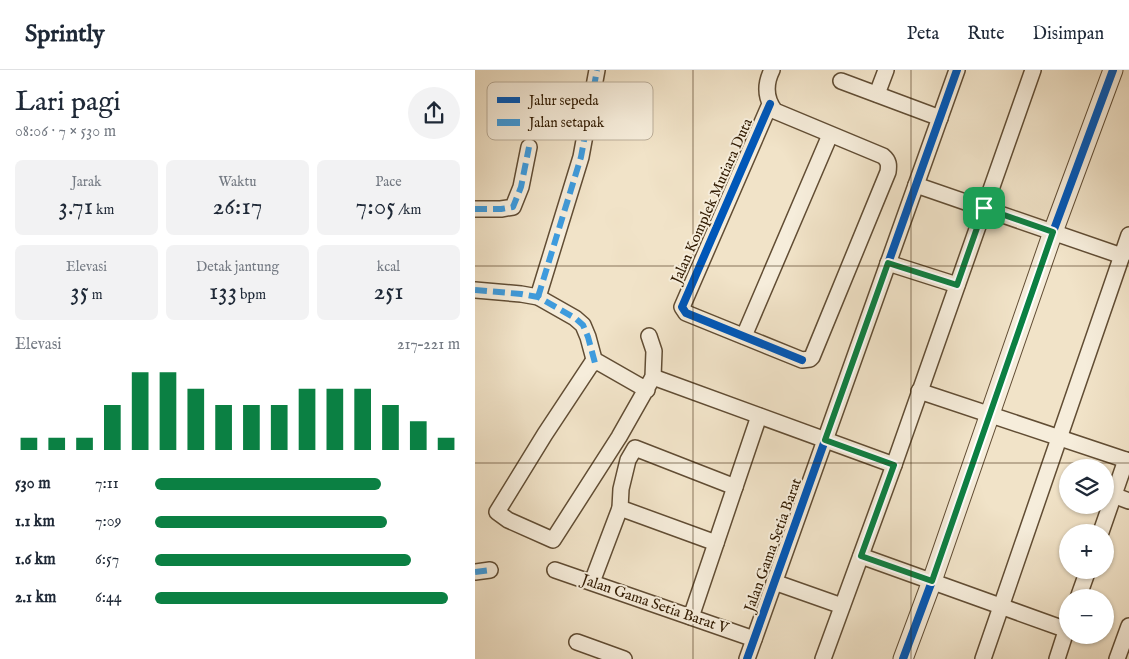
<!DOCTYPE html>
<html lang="id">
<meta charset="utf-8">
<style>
body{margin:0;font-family:"IM FELL English",serif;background:#f2f2f3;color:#1f2937;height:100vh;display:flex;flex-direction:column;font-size:19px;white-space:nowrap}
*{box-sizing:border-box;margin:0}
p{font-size:16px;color:#747a83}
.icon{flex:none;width:28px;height:28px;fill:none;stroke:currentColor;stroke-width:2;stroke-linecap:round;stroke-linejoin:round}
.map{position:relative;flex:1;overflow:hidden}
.details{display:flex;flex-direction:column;background:#fff;width:475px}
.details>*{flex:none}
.controls{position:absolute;left:584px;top:389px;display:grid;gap:10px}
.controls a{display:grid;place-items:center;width:55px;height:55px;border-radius:50%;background:#fff;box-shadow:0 1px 4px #0004;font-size:25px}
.pin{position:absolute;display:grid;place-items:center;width:42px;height:42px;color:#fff;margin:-21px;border-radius:10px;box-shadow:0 2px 8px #0006}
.round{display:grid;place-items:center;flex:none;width:52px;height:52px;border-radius:26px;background:#f2f2f3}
.overview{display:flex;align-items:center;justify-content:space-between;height:85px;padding:0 15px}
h1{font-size:28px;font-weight:600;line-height:38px}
.stats{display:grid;grid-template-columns:repeat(3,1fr);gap:8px;height:85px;padding:5px 15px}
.stats div{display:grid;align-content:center;border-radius:8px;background:#f2f2f3;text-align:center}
.stats b{font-size:25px;font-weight:600}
.stats small{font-size:14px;font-weight:400}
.stats p{font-size:14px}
.chart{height:140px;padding:10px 15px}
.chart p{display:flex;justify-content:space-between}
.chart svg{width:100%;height:90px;margin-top:5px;stroke:#0b8043;stroke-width:6}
ul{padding:0 15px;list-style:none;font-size:16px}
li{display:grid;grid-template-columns:80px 60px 1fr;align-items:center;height:38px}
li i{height:12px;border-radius:6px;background:#0b8043}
header{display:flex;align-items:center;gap:30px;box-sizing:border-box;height:70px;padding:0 25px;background:#fff;border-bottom:1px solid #e0e1e3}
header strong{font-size:24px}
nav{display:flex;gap:28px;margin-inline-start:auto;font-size:18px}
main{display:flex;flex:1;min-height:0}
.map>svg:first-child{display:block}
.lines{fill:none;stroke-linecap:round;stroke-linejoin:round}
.minor-casing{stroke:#614d34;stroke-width:18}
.tertiary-casing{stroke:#614d34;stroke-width:21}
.minor{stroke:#f6eddb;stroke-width:15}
.tertiary{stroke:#f6eddb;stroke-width:19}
.quiet{stroke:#3e9bdd;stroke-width:6;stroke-dasharray:12 6;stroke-linecap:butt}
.cycleway-casing{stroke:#f6eddb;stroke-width:11}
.cycleway{stroke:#0057b8;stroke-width:8}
.route-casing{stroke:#fff;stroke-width:10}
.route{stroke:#0b8043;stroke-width:6}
.grid{fill:none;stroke:#311b02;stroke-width:1;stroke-opacity:0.55}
.labels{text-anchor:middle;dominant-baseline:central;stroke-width:4;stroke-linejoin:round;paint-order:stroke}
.street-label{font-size:15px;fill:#311b02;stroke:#f6eddb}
.key{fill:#f6eddb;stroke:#bbae9a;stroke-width:1}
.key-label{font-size:14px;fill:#311b02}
</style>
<header>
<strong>Sprintly</strong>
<nav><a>Peta</a><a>Rute</a><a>Disimpan</a></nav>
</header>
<main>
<section class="details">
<div class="overview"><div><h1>Lari pagi</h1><p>08:06 · 7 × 530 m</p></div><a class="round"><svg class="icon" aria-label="share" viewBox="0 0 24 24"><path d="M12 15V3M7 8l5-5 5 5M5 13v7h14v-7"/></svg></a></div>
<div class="stats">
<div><p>Jarak</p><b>3.71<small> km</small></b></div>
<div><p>Waktu</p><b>26:17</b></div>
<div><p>Pace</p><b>7:05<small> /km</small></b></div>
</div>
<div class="stats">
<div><p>Elevasi</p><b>35<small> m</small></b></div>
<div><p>Detak jantung</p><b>133<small> bpm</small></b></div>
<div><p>kcal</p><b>251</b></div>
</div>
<div class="chart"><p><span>Elevasi</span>217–221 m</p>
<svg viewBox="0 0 160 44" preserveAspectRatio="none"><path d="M5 44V38M15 44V38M25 44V38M35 44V22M45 44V6M55 44V6M65 44V14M75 44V22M85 44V22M95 44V22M105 44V14M115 44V14M125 44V14M135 44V22M145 44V30M155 44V38"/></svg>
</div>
<ul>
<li><b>530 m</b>7:11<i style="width:74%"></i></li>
<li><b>1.1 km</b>7:09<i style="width:76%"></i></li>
<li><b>1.6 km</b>6:57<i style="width:84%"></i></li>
<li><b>2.1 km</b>6:44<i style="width:96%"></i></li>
</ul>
</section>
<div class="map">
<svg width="654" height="589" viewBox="0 0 654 589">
<rect width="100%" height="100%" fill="#f1e3c8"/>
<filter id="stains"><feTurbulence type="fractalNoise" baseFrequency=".004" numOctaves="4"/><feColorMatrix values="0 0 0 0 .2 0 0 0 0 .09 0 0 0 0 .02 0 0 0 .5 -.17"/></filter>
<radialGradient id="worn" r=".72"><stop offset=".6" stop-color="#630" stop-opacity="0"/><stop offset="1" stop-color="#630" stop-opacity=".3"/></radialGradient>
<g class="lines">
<defs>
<g id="minor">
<path d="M366,11L465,48"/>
<path d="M402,24L411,0"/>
<path d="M117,32L135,37L163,48"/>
<path d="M295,34L207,237L211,243L327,290L335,289L337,287L413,102C414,95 414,91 408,86L300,41C290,28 290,14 297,0"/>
<path d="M441,115L647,186"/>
<path d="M0,139H26L38,137L46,117L54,77"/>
<path d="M413,193L482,215"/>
<path d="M0,220L46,224L63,227L100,248L108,255L113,267L120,293"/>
<path d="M63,227L106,87L122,0"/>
<path d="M269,266L355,65"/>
<path d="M178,307L419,395"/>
<path d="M172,320L123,292L117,293L70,364L22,442L33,450L78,470L144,367L178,307L179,281L174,266"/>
<path d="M444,321L651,390"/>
<path d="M638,425L654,431"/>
<path d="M145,438L241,473"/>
<path d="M626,462L651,390"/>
<path d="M386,486L592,560"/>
<path d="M80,500L279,569"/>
<path d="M0,502L15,500"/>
<path d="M117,512L145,438L146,419L153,390L160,378L260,417"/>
<path d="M299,512L367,536"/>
<path d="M603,528L613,500"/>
<path d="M216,547L284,346"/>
<path d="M102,572L149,589"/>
<path d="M272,589L482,0"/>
<path d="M348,589L419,395L558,0"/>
<path d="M508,589L654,165"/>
<path d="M582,589L592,558"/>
<path d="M642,589L654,556"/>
</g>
<path id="tertiary" d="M428,589L457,511L578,162L638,0"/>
</defs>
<use href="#minor" class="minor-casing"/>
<use href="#tertiary" class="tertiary-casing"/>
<use href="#minor" class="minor"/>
<use href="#tertiary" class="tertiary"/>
<g class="quiet">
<path d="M117,32L135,37L163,48"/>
<path d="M0,139H26L38,137L46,117L54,77"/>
<path d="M0,220L46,224L63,227L100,248L108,255L113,267L120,293"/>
<path d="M63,227L106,87L122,0"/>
<path d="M0,502L15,500"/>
</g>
<defs>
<g id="cycleway">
<path d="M295,34L207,237L211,243L327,290"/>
<path d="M272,589L482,0"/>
<path d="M428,589L457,511L578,162L638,0"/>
</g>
</defs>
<use href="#cycleway" class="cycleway-casing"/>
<use href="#cycleway" class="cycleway"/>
</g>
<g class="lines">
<defs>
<path id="route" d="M509,138L578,162L457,511L386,486L419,395L350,370L413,193L482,215Z"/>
</defs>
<use href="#route" class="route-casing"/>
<use href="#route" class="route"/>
</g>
<path class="grid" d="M218,0V589M436,0V589M0,196H654M0,393H654"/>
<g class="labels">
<g class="street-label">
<text transform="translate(237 131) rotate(-66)">Jalan Komplek Mutiara Duta</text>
<text transform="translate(298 475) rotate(-70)">Jalan Gama Setia Barat</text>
<text transform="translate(180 534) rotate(19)">Jalan Gama Setia Barat V</text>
</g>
</g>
<rect x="12" y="12" width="166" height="58" rx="8" class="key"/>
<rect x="22" y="27" width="23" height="6" fill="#0057b8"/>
<rect x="22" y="49" width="23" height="7" fill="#3e9bdd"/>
<g class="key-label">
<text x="54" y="35">Jalur sepeda</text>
<text x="54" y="57">Jalan setapak</text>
</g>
<rect width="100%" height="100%" filter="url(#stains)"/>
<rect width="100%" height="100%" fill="url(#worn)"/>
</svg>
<div class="controls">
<a><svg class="icon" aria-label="layers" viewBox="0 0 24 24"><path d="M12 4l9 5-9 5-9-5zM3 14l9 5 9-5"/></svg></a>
<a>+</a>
<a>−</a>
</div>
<div class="pin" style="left:509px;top:138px;background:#1e9e55"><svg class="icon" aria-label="arrive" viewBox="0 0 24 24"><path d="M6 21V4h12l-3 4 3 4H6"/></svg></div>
</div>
</main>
